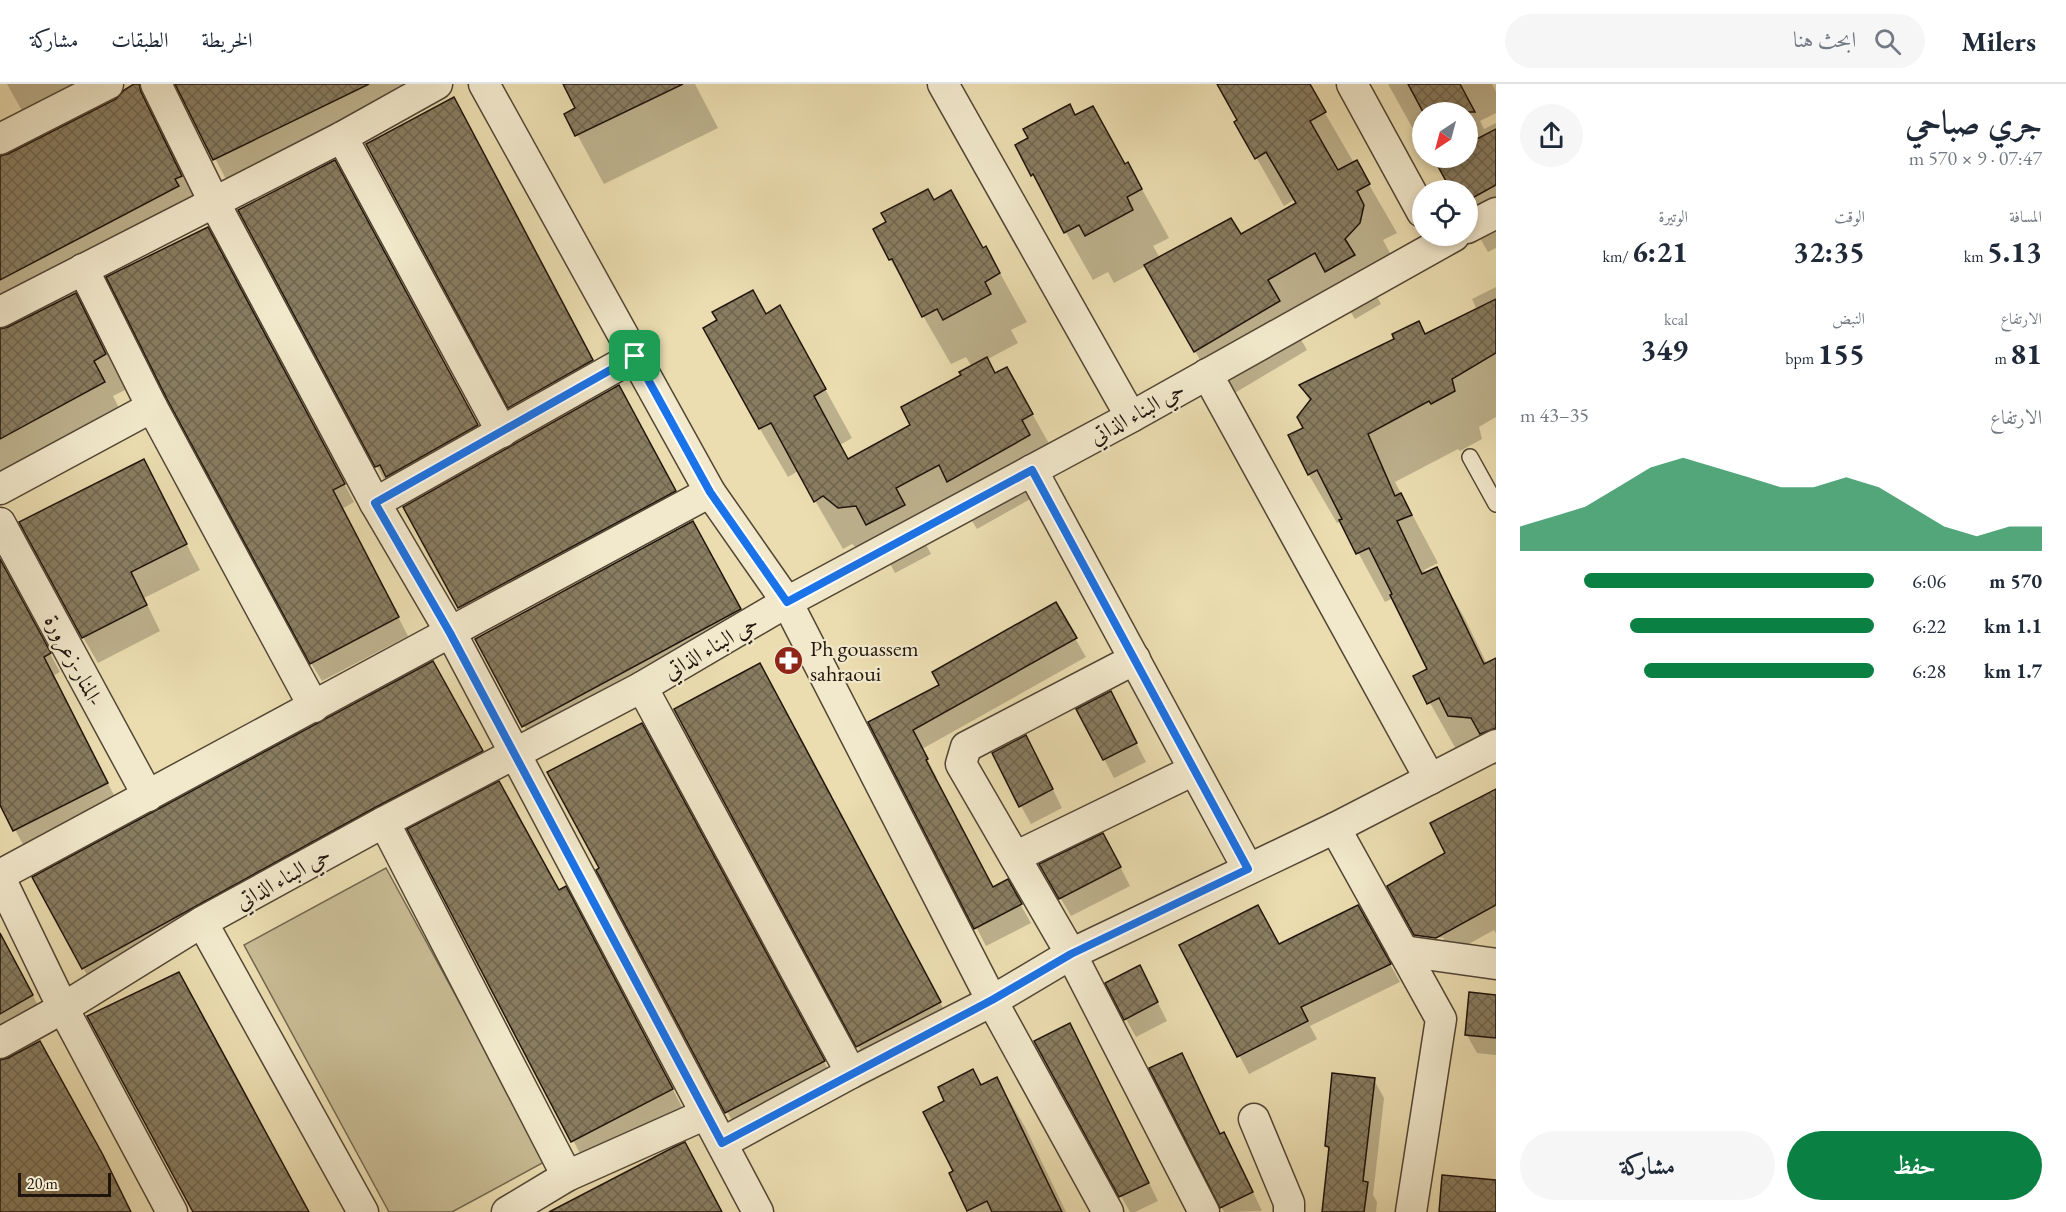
<!DOCTYPE html>
<html lang="ar">
<meta charset="utf-8">
<style>
body{margin:0;font-family:"EB Garamond",Amiri,serif;background:#f6f6f7;color:#1f2937;direction:rtl;height:100vh;display:flex;flex-direction:column;font-size:22px;white-space:nowrap}
*{box-sizing:border-box;margin:0}
p{font-size:20px;color:#747a83}
.icon{flex:none;width:33px;height:33px;fill:none;stroke:currentColor;stroke-width:2;stroke-linecap:round;stroke-linejoin:round}
.map{position:relative;flex:1;overflow:hidden;direction:ltr}
.side{display:flex;flex-direction:column;background:#fff;width:570px}
.side>*{flex:none}
.needle{width:39px;rotate:216deg}
.tools{position:absolute;left:1412px;top:18px;display:grid;gap:12px}
.tools a{display:grid;place-items:center;width:66px;height:66px;border-radius:50%;background:#fff;box-shadow:0 3px 9px #0003;font-size:30px}
.scale{position:absolute;left:18px;bottom:15px;width:93px;box-sizing:border-box;padding-left:6px;border:3px solid #1f140c;border-top:0;font-size:16px;line-height:21px;white-space:nowrap;color:#1f140c;-webkit-text-stroke:4px #f2e9cc;paint-order:stroke}
.pin{position:absolute;display:grid;place-items:center;width:51px;height:51px;color:#fff;margin:-26px;border-radius:12px;box-shadow:0 3px 9px #0006}
.round{display:grid;place-items:center;flex:none;width:63px;height:63px;border-radius:32px;background:#f6f6f7}
.headline{display:flex;align-items:center;justify-content:space-between;height:102px;padding:0 24px}
h1{font-size:33px;font-weight:700;line-height:45px}
.stats{display:grid;grid-template-columns:repeat(3,1fr);gap:9px;height:102px;padding:6px 24px}
.stats div{display:grid;align-content:center}
.stats b{font-size:30px;font-weight:700}
.stats small{font-size:16px;font-weight:400}
.stats p{font-size:16px}
.chart{height:168px;padding:12px 24px}
.chart p{display:flex;justify-content:space-between}
.chart svg{width:100%;height:108px;margin-top:6px;fill:#0b8043;opacity:.7}
.action{display:flex;gap:12px;margin-top:auto;padding:12px 24px}
.action a{flex:1;height:69px;border-radius:36px;background:#0b8043;color:#fff;font-size:24px;font-weight:700;line-height:69px;text-align:center}
.action a+a{background:#f6f6f7;color:#1f2937}
ul{padding:0 24px;list-style:none;font-size:20px}
li{display:grid;grid-template-columns:96px 72px 1fr;align-items:center;height:45px}
li i{height:15px;border-radius:8px;background:#0b8043}
header{display:flex;align-items:center;gap:36px;box-sizing:border-box;height:84px;padding:0 30px;background:#fff;border-bottom:2px solid #e0e1e3}
header strong{font-size:28px}
nav{display:flex;gap:33px;margin-inline-start:auto;font-size:21px}
.search{width:420px;height:54px;background:#f6f6f7;display:flex;align-items:center;gap:15px;box-sizing:border-box;padding:0 21px;border-radius:33px;color:#747a83;font-size:22px}
main{display:flex;flex:1;min-height:0}
.map>svg:first-child{display:block}
.park{fill:#c8bb94;stroke:#746850;stroke-width:1.5}
.shadow{fill:#0003}
.building{fill:url(#building-cross-hatch);stroke:#1f140c;stroke-width:1.5}
.lines{fill:none;stroke-linecap:round;stroke-linejoin:round}
.service-casing{stroke:#524635;stroke-width:18}
.minor-casing{stroke:#524635;stroke-width:33}
.service{stroke:#f2e9cc;stroke-width:15}
.minor{stroke:#f2e9cc;stroke-width:30}
.route-casing{stroke:#fff;stroke-width:12}
.route{stroke:#1a73e8;stroke-width:8}
.labels{text-anchor:middle;dominant-baseline:central;stroke-width:4.5;stroke-linejoin:round;paint-order:stroke}
.street-label{font-size:22px;fill:#1f140c;stroke:#f2e9cc}
.poi-label{font-size:22px;fill:#1f140c;stroke:#f2e9cc;text-anchor:start}
</style>
<header>
<strong>Milers</strong>
<div class="search"><svg class="icon" aria-label="search" viewBox="0 0 24 24"><circle cx="10" cy="10" r="6"/><path d="M15 15l6 6"/></svg>ابحث هنا</div>
<nav><a>الخريطة</a><a>الطبقات</a><a>مشاركة</a></nav>
</header>
<main>
<section class="side">
<div class="headline"><div><h1>جري صباحي</h1><p>07:47 · 9 × 570 m</p></div><a class="round"><svg class="icon" aria-label="share" viewBox="0 0 24 24"><path d="M12 15V3M7 8l5-5 5 5M5 13v7h14v-7"/></svg></a></div>
<div class="stats">
<div><p>المسافة</p><b>5.13<small> km</small></b></div>
<div><p>الوقت</p><b>32:35</b></div>
<div><p>الوتيرة</p><b>6:21<small> /km</small></b></div>
</div>
<div class="stats">
<div><p>الارتفاع</p><b>81<small> m</small></b></div>
<div><p>النبض</p><b>155<small> bpm</small></b></div>
<div><p>kcal</p><b>349</b></div>
</div>
<div class="chart"><p><span>الارتفاع</span>35–43 m</p>
<svg viewBox="0 0 160 44" preserveAspectRatio="none"><path d="M0 44V34L10 30L20 26L30 18L40 10L50 6L60 10L70 14L80 18L90 18L100 14L110 18L120 26L130 34L140 38L150 34L160 34V44z"/></svg>
</div>
<ul>
<li><b>570 m</b>6:06<i style="width:82%"></i></li>
<li><b>1.1 km</b>6:22<i style="width:69%"></i></li>
<li><b>1.7 km</b>6:28<i style="width:65%"></i></li>
</ul>
<div class="action"><a>حفظ</a><a>مشاركة</a></div>
</section>
<div class="map">
<svg width="1496" height="1128" viewBox="0 0 1496 1128">
<defs>
<pattern id="building-cross-hatch" width="8" height="8" patternUnits="userSpaceOnUse" patternTransform="scale(1.5)"><rect width="8" height="8" fill="#897d61"/><path d="M0 0l8 8M0 8l8-8" fill="none" stroke="#6f654e"/></pattern>
</defs>
<rect width="100%" height="100%" fill="#ebddb0"/>
<filter id="stains"><feTurbulence type="fractalNoise" baseFrequency=".00333" numOctaves="4"/><feColorMatrix values="0 0 0 0 .2 0 0 0 0 .09 0 0 0 0 .02 0 0 0 .5 -.17"/></filter>
<radialGradient id="worn" r=".72"><stop offset=".6" stop-color="#630" stop-opacity="0"/><stop offset="1" stop-color="#630" stop-opacity=".3"/></radialGradient>
<path class="park" d="M386,784L546,1077L452,1128H389L244,861Z"/>
<g class="shadow">
<path d="M7,0H85L25,32Z"/>
<path d="M137,0L159,34L160,44L201,127L19,231L22,238L75,211L95,246L125,306L113,312L124,334L0,401V74L8,72L117,17Z"/>
<path d="M167,0H443L231,105L185,16L174,12Z"/>
<path d="M565,0H695L718,44L604,100L566,30L577,25Z"/>
<path d="M1219,0H1308L1354,79L1356,78L1397,149L1383,156L1391,171L1372,204L1381,220L1355,235L1344,217L1295,245L1307,266L1223,316L1146,182L1114,199L1108,188L1093,196L1017,62L1075,33L1125,81L1128,80L1169,154L1153,162L1160,174L1240,153L1298,120L1295,115L1284,122L1236,38L1239,36Z"/>
<path d="M1388,0H1492L1496,8V29L1480,37L1484,45L1496,39V164L1488,168L1467,132V106H1453L1437,78L1445,74H1467V28H1422V61Z"/>
<path d="M464,33L602,294L520,341L510,323Z"/>
<path d="M345,96L488,359L387,401L240,127Z"/>
<path d="M934,118L983,166L986,164L1027,238L1011,246L1018,259L986,276L995,291L1007,285L1060,379L1049,385L1057,400L977,445L967,429L922,453L931,470L895,489L885,470L867,472L852,460L843,465L798,387L788,393L760,345L766,231L807,272L852,354L840,361L848,376L912,342L972,283L966,273L951,280L890,175Z"/>
<path d="M217,163L354,418L342,425L408,552L322,597L311,579Z"/>
<path d="M1496,203V333L1479,343L1482,355L1460,367L1458,365L1395,398L1438,479L1424,486L1426,490L1436,485L1464,533L1487,580L1496,576V681L1478,680L1457,667L1415,592L1429,586L1393,514L1385,518L1341,437L1337,439L1309,391L1290,352L1305,345L1310,318L1301,302L1425,251L1477,226L1472,215Z"/>
<path d="M628,321L685,426L470,542L405,424Z"/>
<path d="M143,377L200,486L144,514L160,547L98,579L83,553Z"/>
<path d="M703,457L750,544L534,660L477,555Z"/>
<path d="M0,477L60,588L53,592L117,717L25,764L0,718Z"/>
<path d="M1055,520L1086,573L922,665L937,694L935,695L993,805L1007,797L1031,839L986,862L870,638L941,601Z"/>
<path d="M443,597L492,686L94,902L83,884Z"/>
<path d="M770,599L950,937L868,980L858,962Z"/>
<path d="M1120,627L1146,678L1114,694L1104,675Z"/>
<path d="M651,659L834,996L737,1046L598,786L601,785Z"/>
<path d="M1036,671L1062,724L1031,740L1021,722Z"/>
<path d="M409,746L559,808L576,822L682,1023L583,1075Z"/>
<path d="M1113,769L1130,802L1071,832L1041,781Z"/>
<path d="M1447,770L1496,781V849L1494,846L1447,872L1426,869L1417,853L1443,857L1444,854L1415,850Z"/>
<path d="M1358,823L1400,898L1310,942L1317,955L1249,990L1182,862L1279,861Z"/>
<path d="M0,851L52,947L0,976Z"/>
<path d="M1140,883L1167,937L1136,953L1126,935Z"/>
<path d="M1496,912V971L1477,969L1467,951Z"/>
<path d="M1070,940L1158,1117L1135,1128H1130L1121,1112Z"/>
<path d="M1181,971L1221,1051L1234,1068L1262,1127L1224,1128L1151,985Z"/>
<path d="M997,995L1025,1043L1066,1128H970L951,1090L955,1088L946,1018Z"/>
<path d="M1374,996L1384,1014L1373,1111L1377,1118L1376,1128H1324L1330,1068L1326,1062Z"/>
</g>
<g class="building">
<path d="M134,0H139L141,8L182,92L175,95L179,102L0,196V72L8,70L116,15L124,6Z"/>
<path d="M175,0H369L213,76Z"/>
<path d="M563,0H683L575,52L564,30L575,24Z"/>
<path d="M1217,0H1310L1326,28L1310,37L1338,86L1357,76L1370,100L1357,107L1364,121L1360,139L1345,155L1355,171L1325,188L1315,169L1268,196L1280,217L1194,268L1144,181L1231,134L1241,150L1296,119L1266,68L1255,75L1234,38L1237,36Z"/>
<path d="M1408,0H1460L1475,28H1423Z"/>
<path d="M454,13L593,276L508,324L366,60Z"/>
<path d="M1070,20L1075,31L1093,22L1125,80L1128,78L1142,105L1127,113L1133,126L1085,152L1079,141L1064,149L1033,90L1031,92L1015,61L1028,54L1023,45Z"/>
<path d="M1496,45V101L1467,117V106H1451L1435,77L1442,74H1467V60Z"/>
<path d="M335,76L478,341L386,393L380,381L375,383L238,126Z"/>
<path d="M928,105L934,116L951,106L983,164L986,162L1000,189L985,198L991,210L943,236L937,225L922,233L892,175L889,176L873,145L886,138L881,129Z"/>
<path d="M208,143L345,400L333,406L399,533L310,580L167,315L106,193Z"/>
<path d="M753,206L766,230L780,221L826,305L814,312L848,375L910,341L901,323L961,291L959,288L987,273L995,289L1007,283L1033,330L1022,336L1030,351L947,398L939,381L896,404L905,421L866,441L856,422L838,424L823,412L814,418L771,339L759,345L703,244L717,236L712,228Z"/>
<path d="M76,209L106,270L94,277L105,298L0,355V245L8,243Z"/>
<path d="M1496,215V269L1452,295L1455,307L1431,320L1429,317L1368,350L1395,412L1401,409L1412,431L1397,437L1422,490L1437,483L1484,580L1496,574V644L1480,650L1471,634L1448,632L1439,614L1427,620L1413,592L1427,585L1390,511L1392,510L1369,464L1356,470L1339,436L1342,435L1317,386L1308,391L1288,351L1303,344L1297,333L1311,315L1299,301L1394,255L1392,250L1419,237L1425,250Z"/>
<path d="M619,301L676,407L458,524L403,423Z"/>
<path d="M144,375L187,460L131,488L147,521L82,554L19,438Z"/>
<path d="M693,437L741,525L522,643L475,555Z"/>
<path d="M0,475L51,569L44,573L108,699L13,747L0,721Z"/>
<path d="M1056,518L1077,554L913,646L928,675L926,676L993,803L1008,795L1022,820L974,845L868,638L939,601L932,588Z"/>
<path d="M433,577L483,667L376,723L82,885L32,793Z"/>
<path d="M760,579L941,918L856,963L674,625Z"/>
<path d="M1111,607L1137,659L1103,676L1076,625Z"/>
<path d="M642,639L825,977L725,1029L596,786L599,784L547,688Z"/>
<path d="M1026,651L1053,705L1019,723L992,669Z"/>
<path d="M499,697L559,806L566,802L673,1005L571,1058L407,745Z"/>
<path d="M1496,705V821L1436,854L1414,851L1387,802L1445,769L1430,739Z"/>
<path d="M1103,749L1121,783L1059,815L1039,780Z"/>
<path d="M1258,821L1279,860L1358,821L1391,880L1301,923L1308,937L1237,973L1179,861Z"/>
<path d="M0,849L33,911L0,930Z"/>
<path d="M1140,881L1158,918L1124,936L1105,899Z"/>
<path d="M179,888L309,1128H193L87,932Z"/>
<path d="M1469,908L1496,911V954L1465,951Z"/>
<path d="M1070,939L1149,1099L1119,1113L1034,957Z"/>
<path d="M40,957L103,1071L131,1128H0V976L8,974Z"/>
<path d="M1182,969L1220,1050L1224,1048L1253,1108L1220,1124L1149,984Z"/>
<path d="M973,985L981,1001L997,993L1062,1128H992L987,1117L967,1127L949,1089L953,1087L923,1028L944,1017L938,1003Z"/>
<path d="M1332,989L1375,994L1363,1097L1368,1098L1364,1128H1322L1329,1063L1325,1062Z"/>
<path d="M685,1058L722,1128H549L676,1062Z"/>
<path d="M1442,1091L1496,1096V1128H1439Z"/>
</g>
<g class="lines">
<defs>
<path id="service" d="M1470,373L1496,420"/>
<g id="minor">
<path d="M156,0L214,118L375,419L451,549L758,1128"/>
<path d="M484,0L710,408L787,518L992,917L1108,1128"/>
<path d="M943,0L1131,333"/>
<path d="M1352,0L1422,128"/>
<path d="M342,53L502,348"/>
<path d="M0,55L108,0"/>
<path d="M1467,144L1496,129"/>
<path d="M83,185L152,323L314,623"/>
<path d="M0,228L342,53L437,0"/>
<path d="M1207,290L1430,695"/>
<path d="M1032,386L1248,785"/>
<path d="M0,405L152,323"/>
<path d="M375,419L635,272"/>
<path d="M0,439L148,712"/>
<path d="M1135,575L966,663L961,680L1071,870L1204,1128"/>
<path d="M642,603L851,989"/>
<path d="M384,738L567,1092"/>
<path d="M1335,744L1441,935L1411,1128"/>
<path d="M1015,773L1194,686"/>
<path d="M0,791L710,408"/>
<path d="M0,794L63,924L172,1128"/>
<path d="M202,838L363,1128"/>
<path d="M1403,867L1496,880"/>
<path d="M0,959L63,924L202,838L384,738L642,603L787,518L1131,333L1454,152"/>
<path d="M1254,1035L1289,1119V1128"/>
<path d="M722,1059L851,989L992,917L1071,870L1335,744L1496,661"/>
<path d="M507,1128L567,1092L706,1030"/>
</g>
</defs>
<use href="#service" class="service-casing"/>
<use href="#minor" class="minor-casing"/>
<use href="#service" class="service"/>
<use href="#minor" class="minor"/>
</g>
<g class="lines">
<defs>
<path id="route" d="M635,272L710,408L787,518L1032,386L1248,785L1071,870L992,916L722,1059L450,549L375,419Z"/>
</defs>
<use href="#route" class="route-casing"/>
<use href="#route" class="route"/>
</g>
<defs>
<symbol id="pharmacy-disc" viewBox="-11 -11 22 22"><circle r="9.5" fill="#8f2418" stroke="#f2e9cc"/><path d="M-2-6h4v4h4v4h-4v4h-4v-4h-4v-4h4Z" fill="#fff"/></symbol>
</defs>
<g fill-rule="evenodd">
<use href="#pharmacy-disc" x="772" y="560" width="33" height="33"/>
</g>
<g class="labels">
<g class="street-label">
<text transform="translate(1137 329) rotate(-29)">حي البناء الذاتي</text>
<text transform="translate(711 563) rotate(-30)">حي البناء الذاتي</text>
<text transform="translate(74 576) rotate(62)">المنار-زعرورة-</text>
<text transform="translate(283 794) rotate(-29)">حي البناء الذاتي</text>
</g>
<g class="poi-label">
<text x="810" y="564">Ph gouassem<tspan x="810" dy="25">sahraoui</tspan></text>
</g>
</g>
<rect width="100%" height="100%" filter="url(#stains)"/>
<rect width="100%" height="100%" fill="url(#worn)"/>
</svg>
<div class="tools">
<a><svg class="needle" viewBox="-14 -14 28 28"><path d="M0-13l5 13h-10z" fill="#e53935"/><path d="M0 13l5-13h-10z" fill="#747a83"/></svg></a>
<a><svg class="icon" aria-label="locate" viewBox="0 0 24 24"><circle cx="12" cy="12" r="6"/><path d="M12 2v4M12 18v4M2 12h4M18 12h4"/></svg></a>
</div>
<div class="scale">20 m</div>
<div class="pin" style="left:635px;top:272px;background:#1e9e55"><svg class="icon" aria-label="arrive" viewBox="0 0 24 24"><path d="M6 21V4h12l-3 4 3 4H6"/></svg></div>
</div>
</main>
